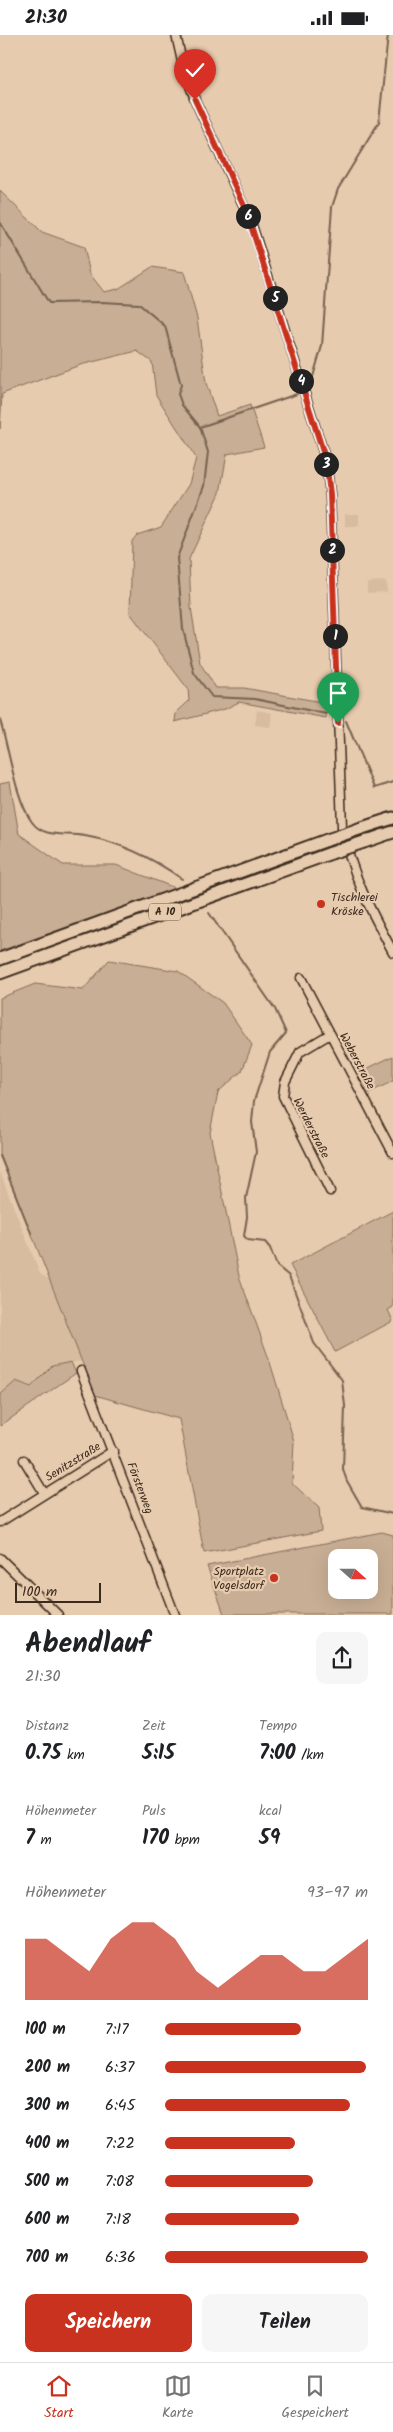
<!DOCTYPE html>
<html lang="de">
<meta charset="utf-8">
<style>
body{margin:0;font-family:Kalam,sans-serif;background:#f6f6f6;color:#202124;height:100vh;display:flex;flex-direction:column;font-size:19px;white-space:nowrap}
*{box-sizing:border-box;margin:0}
p{font-size:16px;color:#757577}
.icon{flex:none;width:28px;height:28px;fill:none;stroke:currentColor;stroke-width:2;stroke-linecap:round;stroke-linejoin:round}
.map{position:relative;height:1580px;overflow:hidden}
.drawer{display:flex;flex-direction:column;background:#fff;flex:1}
.drawer>*{flex:none}
.needle{width:32px;rotate:111deg}
.fabs{position:absolute;left:328px;top:1514px;display:grid;gap:10px}
.fabs a{display:grid;place-items:center;width:50px;height:50px;border-radius:10px;background:#fff;box-shadow:0 5px 20px #0002;font-size:25px}
.scale{position:absolute;left:15px;bottom:12px;width:86px;box-sizing:border-box;padding-left:5px;border:2px solid #3b2a1e;border-top:0;font-size:14px;line-height:18px;white-space:nowrap;color:#3b2a1e;-webkit-text-stroke:4px #e7cbae;paint-order:stroke}
.pin{position:absolute;display:grid;place-items:center;width:42px;height:42px;color:#fff;margin:-51px -21px;border-radius:50% 50% 50% 0;rotate:-45deg;box-shadow:0 0 5px #0007}
.pin .icon{rotate:45deg}
.km{position:absolute;width:25px;height:25px;margin:-12px;border-radius:50%;background:#222;color:#fff;font-size:14px;line-height:25px;text-align:center}
.round{display:grid;place-items:center;flex:none;width:52px;height:52px;border-radius:10px;background:#f6f6f6}
.head{display:flex;align-items:center;justify-content:space-between;height:85px;padding:0 25px}
h1{font-size:28px;font-weight:600;line-height:38px}
.stats{display:grid;grid-template-columns:repeat(3,1fr);gap:8px;height:85px;padding:5px 25px}
.stats div{display:grid;align-content:center}
.stats b{font-size:21px;font-weight:600}
.stats small{font-size:14px;font-weight:400}
.stats p{font-size:14px}
.chart{height:140px;padding:10px 25px}
.chart p{display:flex;justify-content:space-between}
.chart svg{width:100%;height:90px;margin-top:5px;fill:#c8321e;opacity:.7}
.primary-button{display:flex;gap:10px;margin-top:auto;padding:10px 25px}
.primary-button a{flex:1;height:58px;border-radius:10px;background:#c8321e;color:#fff;font-size:20px;font-weight:600;line-height:58px;text-align:center}
.primary-button a+a{background:#f6f6f6;color:#202124}
ul{padding:0 25px;list-style:none;font-size:16px}
li{display:grid;grid-template-columns:80px 60px 1fr;align-items:center;height:38px}
li i{height:12px;border-radius:6px;background:#c8321e}
.status{display:flex;justify-content:space-between;align-items:center;height:35px;padding:0 25px;background:#fff;direction:ltr}
.status svg{height:14px;fill:currentColor}
.tabs{display:flex;justify-content:space-around;align-items:center;height:70px;border-top:1px solid #e0e0e0;background:#fff;font-size:14px;color:#757577}
.tabs a{display:grid;justify-items:center;gap:2px}
.tabs .on{color:#c8321e}
.map>svg:first-child{display:block}
.built{fill:#d7bca0}
.green{fill:#c8ae94;stroke:#826c59;fill-rule:evenodd}
.lines{fill:none;stroke-linecap:round;stroke-linejoin:round}
.stream{stroke:#766250;stroke-width:2}
.minor-casing{stroke:#3b2a1e;stroke-width:11}
.highway-casing{stroke:#3b2a1e;stroke-width:15}
.minor{stroke:#e7cbae;stroke-width:8}
.highway{stroke:#e7cbae;stroke-width:11}
.highway-bridge-casing{stroke:#3b2a1e;stroke-width:15;stroke-linecap:butt}
.highway-bridge{stroke:#e7cbae;stroke-width:11}
.route-casing{stroke:#fff;stroke-width:10}
.route{stroke:#c8321e;stroke-width:6}
.poi-dot{fill:#c8321e;stroke:#e7cbae;stroke-width:2}
.labels{text-anchor:middle;dominant-baseline:central;stroke-width:4.5;stroke-linejoin:round;paint-order:stroke}
.shield{fill:#e7cbae;stroke:#6f5a49;stroke-width:1}
.shield-label{font-size:11px;font-weight:bold;fill:#3b2a1e}
.poi-label{font-size:12px;fill:#3b2a1e;stroke:#e7cbae;text-anchor:start}
.street-label{font-size:12px;fill:#3b2a1e;stroke:#e7cbae}
</style>
<div class="status"><b>21:30</b><svg viewBox="0 0 49 12"><path d="M0 12V9h3v3zM5 12V6h3v6zM10 12V3h3v9zM15 12V0h3v12zM26 1h20v11H26zM47 4h2v5h-2z"/></svg></div>
<div class="map">
<svg width="393" height="1580" viewBox="0 0 393 1580">
<rect width="100%" height="100%" fill="#e7cbae"/>
<filter id="ink" filterUnits="userSpaceOnUse"><feTurbulence type="fractalNoise" baseFrequency=".02" numOctaves="2"/><feDisplacementMap in="SourceGraphic" scale="10" xChannelSelector="R" yChannelSelector="G"/><feConvolveMatrix kernelMatrix="1 2 1 2 8 2 1 2 1" color-interpolation-filters="sRGB"/></filter>
<g filter="url(#ink)">
<g class="built">
<rect x="345" y="479" width="14" height="12"/>
<path d="M386,546L387,557L367,558V547Z"/>
<path d="M257,675L272,678L270,692L255,690Z"/>
<path d="M0,1137L40,1239L49,1244L83,1326L52,1331L31,1352L16,1347L0,1360Z"/>
</g>
<g class="green">
<path d="M0,156L42,197L84,212L90,239L104,257L118,254L152,232L184,237L197,283L206,348L217,381L250,370L264,412L227,419L220,458L189,524L191,572L200,628L216,653H244L327,668L326,683L239,667L225,674L175,687L176,678L189,666L188,654L130,578L132,506L137,500L161,492L189,449L196,423L156,360L152,327L137,316L80,330L2,359L0,394Z"/>
<path d="M10,747L19,799L63,830H116L175,853L0,916V749Z"/>
<path d="M109,925L178,936L223,968L252,1010L242,1036L218,1057L210,1098L239,1241L269,1324L294,1406L292,1448L319,1473L321,1496L204,1518L179,1384L95,1360L0,1119V963L35,949L83,955Z"/>
<path d="M393,1021V1046L367,1059L356,1039Z"/>
<path d="M393,1176V1272L388,1275L393,1286L335,1317L290,1230Z"/>
<path d="M71,1327L76,1338L0,1391V1360L16,1346L31,1352L52,1331Z"/>
<path d="M382,1497L393,1500V1579H224L207,1531ZM336,1522H369V1555H336Z"/>
</g>
<g class="lines">
<g class="stream">
<path d="M0,187L49,268L102,267L139,269L165,291L181,350L178,359L182,370L200,392L208,417L204,451L177,523L183,594L194,638L212,662L255,664L326,679"/>
<path d="M310,352L322,311L332,172L338,154L379,87L388,0"/>
<path d="M200,392L297,359"/>
<path d="M0,685C9,713 15,764 32,787C44,804 66,797 85,801C119,807 154,824 182,844"/>
<path d="M346,686L374,753L393,747"/>
<path d="M209,878L275,974L286,998L270,1017L254,1066L252,1087L256,1117L246,1163L247,1182L244,1201L248,1205L265,1207L270,1213L277,1231L289,1241L314,1308L342,1345L345,1371L343,1435L347,1446L362,1472L393,1479"/>
<path d="M0,1121L31,1198"/>
</g>
<defs>
<g id="minor">
<path d="M176,0L183,31L195,65L251,187L326,426L330,459L342,792C352,840 370,875 393,917"/>
<path d="M301,943L393,1118"/>
<path d="M330,1156L283,1061L285,1047L300,1017L330,999"/>
<path d="M81,1336L175,1580"/>
<path d="M24,1425L44,1458"/>
<path d="M0,1487L113,1416"/>
<path d="M0,1523L58,1580"/>
</g>
<g id="highway">
<path d="M359,794L393,783"/>
<path d="M364,807L393,797"/>
<path d="M0,924L327,805"/>
<path d="M0,938L331,818"/>
</g>
</defs>
<use href="#minor" class="minor-casing"/>
<use href="#highway" class="highway-casing"/>
<use href="#minor" class="minor"/>
<use href="#highway" class="highway"/>
<defs>
<g id="highway-bridge">
<path d="M327,805L359,794"/>
<path d="M331,818L364,807"/>
</g>
</defs>
<use href="#highway-bridge" class="highway-bridge-casing"/>
<use href="#highway-bridge" class="highway-bridge"/>
</g>
</g>
<g class="lines" filter="url(#ink)">
<defs>
<path id="route" d="M195,65L246,175L326,426L330,459L338,688"/>
</defs>
<use href="#route" class="route-casing"/>
<use href="#route" class="route"/>
</g>
<g class="poi-dot">
<circle cx="321" cy="869" r="5"/>
<circle cx="274" cy="1543" r="5"/>
</g>
<g class="labels">
<rect class="shield" x="149" y="868.5" width="32" height="17" rx="4"/>
<g class="shield-label">
<text x="165" y="877">A 10</text>
</g>
<g class="poi-label">
<text x="331" y="862">Tischlerei<tspan x="331" dy="14">Kröske</tspan></text>
<text x="264" y="1536" text-anchor="end">Sportplatz<tspan x="264" dy="14">Vogelsdorf</tspan></text>
</g>
<g class="street-label">
<text transform="translate(357 1026) rotate(62)">Weberstraße</text>
<text transform="translate(311 1093) rotate(63)">Werderstraße</text>
<text transform="translate(73 1427) rotate(-32)">Senitzstraße</text>
<text transform="translate(140 1453) rotate(69)">Försterweg</text>
</g>
</g>
</svg>
<div class="fabs">
<a><svg class="needle" viewBox="-14 -14 28 28"><path d="M0-13l5 13h-10z" fill="#e53935"/><path d="M0 13l5-13h-10z" fill="#757577"/></svg></a>
</div>
<div class="scale">100 m</div>
<div class="pin" style="left:338px;top:688px;background:#1e9e55"><svg class="icon" aria-label="arrive" viewBox="0 0 24 24"><path d="M6 21V4h12l-3 4 3 4H6"/></svg></div>
<div class="pin" style="left:195px;top:65px;background:#d93025"><svg class="icon" aria-label="check" viewBox="0 0 24 24"><path d="M5 12l5 5 9-10"/></svg></div>
<b class="km" style="left:335px;top:601px">1</b>
<b class="km" style="left:332px;top:515px">2</b>
<b class="km" style="left:326px;top:429px">3</b>
<b class="km" style="left:301px;top:346px">4</b>
<b class="km" style="left:275px;top:263px">5</b>
<b class="km" style="left:248px;top:181px">6</b>
</div>
<section class="drawer">
<div class="head"><div><h1>Abendlauf</h1><p>21:30</p></div><a class="round"><svg class="icon" aria-label="share" viewBox="0 0 24 24"><path d="M12 15V3M7 8l5-5 5 5M5 13v7h14v-7"/></svg></a></div>
<div class="stats">
<div><p>Distanz</p><b>0.75<small> km</small></b></div>
<div><p>Zeit</p><b>5:15</b></div>
<div><p>Tempo</p><b>7:00<small> /km</small></b></div>
</div>
<div class="stats">
<div><p>Höhenmeter</p><b>7<small> m</small></b></div>
<div><p>Puls</p><b>170<small> bpm</small></b></div>
<div><p>kcal</p><b>59</b></div>
</div>
<div class="chart"><p><span>Höhenmeter</span>93–97 m</p>
<svg viewBox="0 0 160 44" preserveAspectRatio="none"><path d="M0 44V14L10 14L20 22L30 30L40 14L50 6L60 6L70 14L80 30L90 38L100 30L110 22L120 22L130 30L140 30L150 22L160 14V44z"/></svg>
</div>
<ul>
<li><b>100 m</b>7:17<i style="width:67%"></i></li>
<li><b>200 m</b>6:37<i style="width:99%"></i></li>
<li><b>300 m</b>6:45<i style="width:91%"></i></li>
<li><b>400 m</b>7:22<i style="width:64%"></i></li>
<li><b>500 m</b>7:08<i style="width:73%"></i></li>
<li><b>600 m</b>7:18<i style="width:66%"></i></li>
<li><b>700 m</b>6:36<i style="width:100%"></i></li>
</ul>
<div class="primary-button"><a>Speichern</a><a>Teilen</a></div>
</section>
<nav class="tabs">
<a class="on"><svg class="icon" aria-label="home" viewBox="0 0 24 24"><path d="M3 11l9-7 9 7M6 9v11h12V9"/></svg>Start</a>
<a><svg class="icon" aria-label="map" viewBox="0 0 24 24"><path d="M3 6l6-2 6 2 6-2v14l-6 2-6-2-6 2zM9 4v14M15 6v14"/></svg>Karte</a>
<a><svg class="icon" aria-label="saved" viewBox="0 0 24 24"><path d="M7 4h10v16l-5-4-5 4z"/></svg>Gespeichert</a>
</nav>
